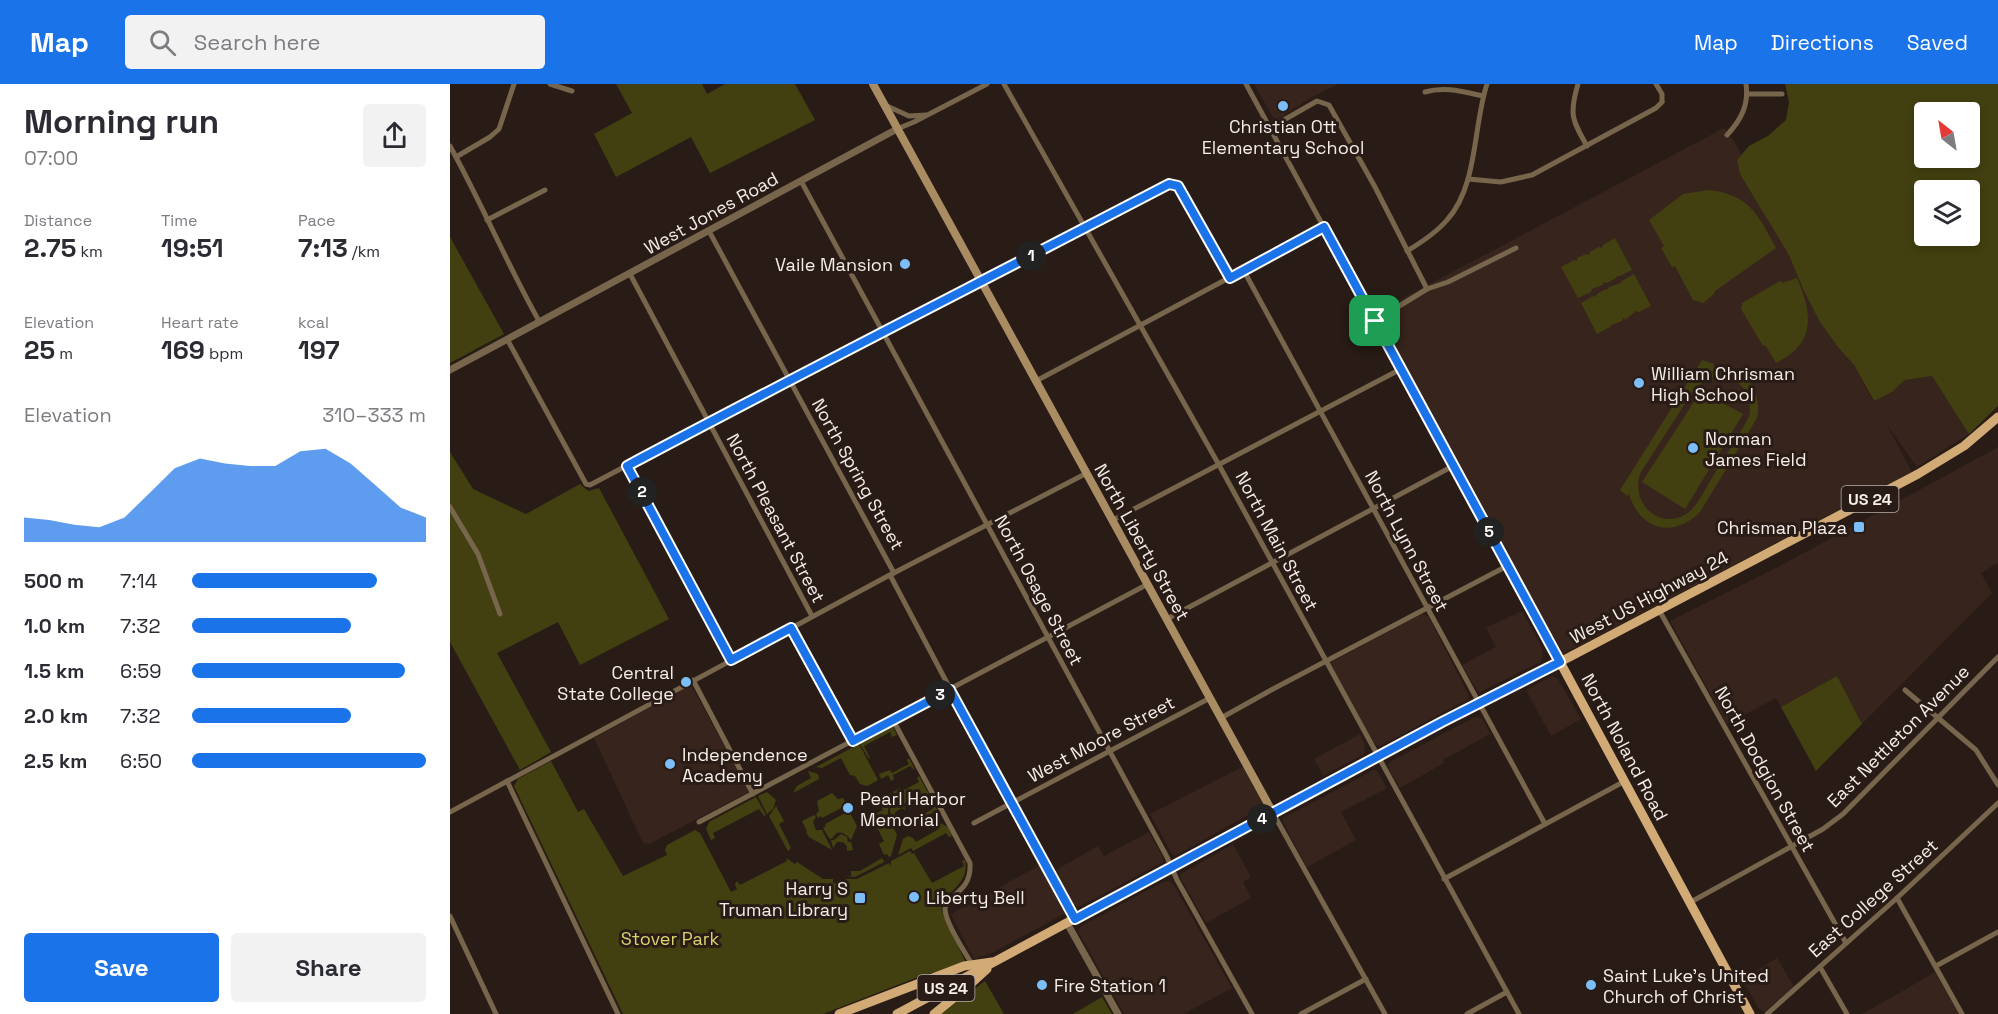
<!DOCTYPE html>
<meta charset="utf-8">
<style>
body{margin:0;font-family:"Space Grotesk",sans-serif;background:#f2f2f3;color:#2b2b33;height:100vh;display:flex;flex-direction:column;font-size:22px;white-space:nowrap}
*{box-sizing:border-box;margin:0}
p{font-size:20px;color:#7c7c81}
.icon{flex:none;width:33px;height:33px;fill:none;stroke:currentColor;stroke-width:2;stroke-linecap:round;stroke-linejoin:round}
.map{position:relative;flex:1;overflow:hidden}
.sheet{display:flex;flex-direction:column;background:#fff;width:450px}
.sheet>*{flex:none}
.needle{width:39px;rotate:329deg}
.buttons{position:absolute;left:1464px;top:18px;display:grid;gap:12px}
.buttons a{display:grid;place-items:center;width:66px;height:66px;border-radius:6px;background:#fff;box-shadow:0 3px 9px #0003;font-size:30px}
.pin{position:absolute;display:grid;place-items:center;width:51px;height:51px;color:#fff;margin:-26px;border-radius:12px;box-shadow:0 3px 9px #0006}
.km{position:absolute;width:30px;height:30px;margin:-15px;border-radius:50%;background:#222;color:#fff;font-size:16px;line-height:30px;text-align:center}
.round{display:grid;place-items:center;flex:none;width:63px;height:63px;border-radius:6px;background:#f2f2f3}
.overview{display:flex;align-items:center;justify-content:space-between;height:102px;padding:0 24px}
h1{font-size:33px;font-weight:700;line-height:45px}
.stats{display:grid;grid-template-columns:repeat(3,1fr);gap:9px;height:102px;padding:6px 24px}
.stats div{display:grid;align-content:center}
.stats b{font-size:26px;font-weight:700}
.stats small{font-size:16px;font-weight:400}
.stats p{font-size:16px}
.chart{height:168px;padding:12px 24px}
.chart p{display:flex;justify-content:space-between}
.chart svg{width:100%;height:108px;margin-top:6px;fill:#1a73e8;opacity:.7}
.cta{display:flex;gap:12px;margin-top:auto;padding:12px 24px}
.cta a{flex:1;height:69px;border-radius:6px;background:#1a73e8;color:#fff;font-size:24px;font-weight:700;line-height:69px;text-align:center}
.cta a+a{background:#f2f2f3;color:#2b2b33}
ul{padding:0 24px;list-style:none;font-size:20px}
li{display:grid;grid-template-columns:96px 72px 1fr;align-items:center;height:45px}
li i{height:15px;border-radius:8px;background:#1a73e8}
header{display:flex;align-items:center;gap:36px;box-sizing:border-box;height:84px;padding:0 30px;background:#1a73e8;color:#fff}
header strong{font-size:28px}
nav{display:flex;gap:33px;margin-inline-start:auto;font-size:21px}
.search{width:420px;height:54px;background:#f2f2f3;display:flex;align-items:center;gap:15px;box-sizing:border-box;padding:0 21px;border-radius:6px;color:#7c7c81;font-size:22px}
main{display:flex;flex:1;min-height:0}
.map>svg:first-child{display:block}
.built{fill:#37241c}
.green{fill:#424010;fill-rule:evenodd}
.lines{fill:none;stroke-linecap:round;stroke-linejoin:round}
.minor{stroke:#77654c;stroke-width:5}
.tertiary{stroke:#77654c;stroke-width:7}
.secondary{stroke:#aa8c63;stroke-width:8}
.primary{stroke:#d1aa75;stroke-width:9}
.route-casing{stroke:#fff;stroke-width:12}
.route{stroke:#1a73e8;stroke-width:8}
.poi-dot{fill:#7bbef9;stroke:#291c16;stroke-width:2}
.labels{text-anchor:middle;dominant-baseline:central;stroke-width:6;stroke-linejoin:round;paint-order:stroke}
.shield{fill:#291c16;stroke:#b8aea9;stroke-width:1.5}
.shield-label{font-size:16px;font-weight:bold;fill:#f6ece8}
.poi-label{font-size:18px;fill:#f6ece8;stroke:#291c16;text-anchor:start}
.street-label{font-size:18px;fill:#f6ece8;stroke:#291c16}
.park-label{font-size:18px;fill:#d9d56c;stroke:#291c16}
</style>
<header>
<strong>Map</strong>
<div class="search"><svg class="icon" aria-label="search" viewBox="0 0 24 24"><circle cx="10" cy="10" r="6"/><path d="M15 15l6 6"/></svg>Search here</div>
<nav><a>Map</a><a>Directions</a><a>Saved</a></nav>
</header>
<main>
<section class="sheet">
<div class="overview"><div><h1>Morning run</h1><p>07:00</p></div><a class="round"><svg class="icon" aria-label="share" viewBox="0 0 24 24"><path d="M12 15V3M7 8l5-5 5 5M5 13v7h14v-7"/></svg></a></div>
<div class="stats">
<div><p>Distance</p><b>2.75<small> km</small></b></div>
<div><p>Time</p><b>19:51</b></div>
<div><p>Pace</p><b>7:13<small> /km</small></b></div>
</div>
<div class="stats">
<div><p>Elevation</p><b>25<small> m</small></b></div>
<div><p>Heart rate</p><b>169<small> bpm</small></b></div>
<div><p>kcal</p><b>197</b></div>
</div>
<div class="chart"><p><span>Elevation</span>310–333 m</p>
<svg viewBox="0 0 160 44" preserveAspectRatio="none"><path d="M0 44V34L10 35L20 37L30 38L40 34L50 24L60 14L70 10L80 12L90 13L100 13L110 7L120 6L130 12L140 21L150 30L160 34V44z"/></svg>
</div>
<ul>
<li><b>500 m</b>7:14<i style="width:79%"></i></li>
<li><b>1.0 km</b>7:32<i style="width:68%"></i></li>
<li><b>1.5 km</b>6:59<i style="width:91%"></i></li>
<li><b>2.0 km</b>7:32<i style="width:68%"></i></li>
<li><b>2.5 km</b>6:50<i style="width:100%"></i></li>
</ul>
<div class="cta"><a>Save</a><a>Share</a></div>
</section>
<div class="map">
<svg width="1548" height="930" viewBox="0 0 1548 930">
<rect width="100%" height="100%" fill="#291c16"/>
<g class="built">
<path d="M804,0H889L862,13L825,37Z"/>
<path d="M1274,44L1284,57L1423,317L1442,308L1455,296L1482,291L1519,350L1467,383L1437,341L1462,388L1113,570L925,229Z"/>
<path d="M1548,363V479L1531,489L1542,509L1412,640L1387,592L1331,623L1326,614L1277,640L1220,537L1330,482Z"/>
<path d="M1072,527L1089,558L1093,567L1092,574L1090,578L1030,608L1027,606L1012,581L1046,563L1036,544Z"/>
<path d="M971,530L978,532L1019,612L1017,616L932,661H927L924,659L880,579Z"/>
<path d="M1102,592L1108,595L1131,635L1101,652L1076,606Z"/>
<path d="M239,602L242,603L298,705L297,709L199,760L193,759L144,654Z"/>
<path d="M1025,633L1032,634L1040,650L993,676L994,679L950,704L939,685L938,681L940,678Z"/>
<path d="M910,650L915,662L914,670L873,692L864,675Z"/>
<path d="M794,682L812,714V723L725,772L722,770L700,730Z"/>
<path d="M924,686L927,687L937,704L891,728L906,756L857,783L833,738V734Z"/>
<path d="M699,748L712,772L714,776L711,779L629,823L622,821L604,787L648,762L654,772Z"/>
<path d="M783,760L801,793L793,798L801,814L756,839L730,793L731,790Z"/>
<path d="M590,781L614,827V830L544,868L524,875L501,830Z"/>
<path d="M719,797L726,805L782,904L734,930H674L628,847L631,842L713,798Z"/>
<path d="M1327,874L1344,903L1314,928L1308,924L1292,895Z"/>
<path d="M1485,888L1509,930H1412L1444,912Z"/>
</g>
<g class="green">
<path d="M166,0H252L257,10L275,0H345L365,36L260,89L241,53L166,93L144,50L182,29Z"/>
<path d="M1335,0H1548V322L1519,350L1482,292L1455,296L1442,308L1424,317L1404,281L1388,263L1370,238L1355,209L1339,171L1290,90L1287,76L1299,62L1318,52L1336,36L1339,18ZM1520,28V74H1474V28ZM1520,106V152H1474V106Z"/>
<path d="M1259,106C1300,111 1308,131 1326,164L1265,207L1264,210L1253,219L1243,216L1225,182L1222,183L1211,164L1214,162L1199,136L1233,110Z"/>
<path d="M0,153L54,250L0,279Z"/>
<path d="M1165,154L1182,186L1170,192H1167L1166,194L1157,199L1154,198L1153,201L1142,205L1141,208L1128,214L1111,183L1124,176L1127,177V174L1136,170L1139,171L1140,168L1149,163L1152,164L1153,161Z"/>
<path d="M1184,190L1201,222L1189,228L1186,227L1176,235L1173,234L1172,237L1161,241L1160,243L1147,250L1131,219L1143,212L1146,213L1147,210L1156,205L1158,206L1159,203L1171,199L1172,197Z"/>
<path d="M1347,194C1362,229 1367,259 1326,279L1315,261L1313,262L1291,225L1292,219L1330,197L1332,199Z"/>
<path d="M1252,276L1264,280V283C1293,281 1313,306 1307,334L1250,428C1223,455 1190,446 1179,410L1177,412L1170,406ZM1273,292C1293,296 1303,313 1299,333C1288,353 1275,373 1263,392C1256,403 1250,418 1240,427C1213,450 1178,420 1191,388L1245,304L1259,294Z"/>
<path d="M1251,307L1293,330L1235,425L1192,398Z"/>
<path d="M0,368L23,405L76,430L130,400L138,407L149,404L219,535L130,581L108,538L47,569L101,668L70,686L0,558Z"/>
<path d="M1387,592L1412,640L1366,687L1331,623Z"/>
<path d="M443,643L447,651L442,653L440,648L414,662L420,674L419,675L410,660Z"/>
<path d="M409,660L428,696L417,702L410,700L405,692L400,691L391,674L372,684L366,683Z"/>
<path d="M459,674L465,686L460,682L443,691L444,695L441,697L438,691L431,695L429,690L440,686L442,689L459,680L457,676Z"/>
<path d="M101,677L128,728L134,725L173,792L217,771L215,766L217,761L245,746L250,749L281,808L287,805L285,800L287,797L290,801L337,777L336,774L345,780L347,778L373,795H383V799H396V795H407L439,779L441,782V777L460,767L462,770L464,769L482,799L514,782L512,777L515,776C519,796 504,805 491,817L492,828L515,877L486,888L473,891L373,930H173L64,702L68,695Z"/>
<path d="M358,687L368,690L369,695L343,709L347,702L361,694Z"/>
<path d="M469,692L480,712L477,713L475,709L454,720L455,726L452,724L445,728V731L441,734L440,726L445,714L443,708L450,704L452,707L469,698L467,694Z"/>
<path d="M317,708L326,716L323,725L317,730L308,712Z"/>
<path d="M382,709L388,715L393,714L397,721L372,734L371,732L368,734L366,730L369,727L367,717Z"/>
<path d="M441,709C444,717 438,720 438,728C437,736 444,744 447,751L441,772L439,773L437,770L434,771L429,760L434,757L421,732L433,726L428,716Z"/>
<path d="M306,713L316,731L314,732L309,725L263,749L265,754L261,756L256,745L259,738Z"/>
<path d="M483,719L489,729V731L486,732L484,728L468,737L469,742L460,740L457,733L459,732L462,736L483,725Z"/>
<path d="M326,722L334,737L329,740L341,764L338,767L319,732Z"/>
<path d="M399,727L407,742L401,756C396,750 388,743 382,755L379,754L373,744L376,742L375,740Z"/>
<path d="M364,731L366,733L363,738L366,746H372L382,766L359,753L356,748L357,747L352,737Z"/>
<path d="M490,739L498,743L502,752L499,753L496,749L463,767L461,764L448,771L453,755L458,752L463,754L466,758L489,745L487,741Z"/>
<path d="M391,750L397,753L398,758H401L403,766L397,767V762L393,758H387L383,764L381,756H384Z"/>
<path d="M432,774L434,778L405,793L395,792H401V787H410Z"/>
<path d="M535,897L554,930H491Z"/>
<path d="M652,913L662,930H623Z"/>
</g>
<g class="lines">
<g class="minor">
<path d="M100,0L122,7"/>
<path d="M554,0L769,381L1069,930"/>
<path d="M796,0L1110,578"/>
<path d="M1128,0C1119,30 1122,36 1137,62"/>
<path d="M1206,0L1212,10V18"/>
<path d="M975,8C995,2 1014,8 1033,12"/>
<path d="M1298,10H1332"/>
<path d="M437,22L459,32L476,31"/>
<path d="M820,44L867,17L879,21L925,103L977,205"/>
<path d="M447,45L464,38L537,0"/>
<path d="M1277,51C1291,36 1299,21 1296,0"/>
<path d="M0,62C32,120 57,180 89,237"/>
<path d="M6,73L40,53L49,45L64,0"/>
<path d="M1018,95L1051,98L1082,91L1206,24L1212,18"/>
<path d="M351,97L717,773L727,796L802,930"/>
<path d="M37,136L95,106"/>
<path d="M259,147L444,489"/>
<path d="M957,167C972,158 986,149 997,136C1028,102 1023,42 1037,0"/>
<path d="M794,187L1095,740"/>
<path d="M180,190L362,532"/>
<path d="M925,237L977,205L998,198L1066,164"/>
<path d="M57,255L136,400L140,401L339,296L532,198L719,100L728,103L780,194"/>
<path d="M586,297L874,143"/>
<path d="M177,382L281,576"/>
<path d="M0,423L28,470L50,530"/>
<path d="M663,436L951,285"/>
<path d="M440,491L561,720L625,835"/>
<path d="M1209,526L1396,859"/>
<path d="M717,535L1003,382"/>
<path d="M341,544L403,657"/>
<path d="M243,596L303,710"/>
<path d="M1455,606L1526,666L1548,701"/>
<path d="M771,634L823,605L1057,482"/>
<path d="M443,636L520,779C522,810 495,810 495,825C495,837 515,869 522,880"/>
<path d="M57,697L168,930"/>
<path d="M0,728L436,493L637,389"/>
<path d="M823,729L935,930"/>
<path d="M249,738L698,500"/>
<path d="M524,739L760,614"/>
<path d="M994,795L1175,697"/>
<path d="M1447,814L1512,930"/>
<path d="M1239,819L1373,745L1393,730L1548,573"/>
<path d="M0,832L46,930"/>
<path d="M1486,882L1548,848"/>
<path d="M1370,883L1397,930"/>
<path d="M851,930L916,895"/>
<path d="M1017,930L1057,908"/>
<path d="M1317,930L1447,814L1548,719"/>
</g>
<g class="tertiary">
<path d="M0,286L447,45"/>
<path d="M617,839L668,930"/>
</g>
<path class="secondary" d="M423,0L823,729"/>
<g class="primary">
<path d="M1110,578L1300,930"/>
<path d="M389,930L514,882L542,878"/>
<path d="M447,930L991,638L1110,578L1468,390L1514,362L1548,333"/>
<path d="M484,930L515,905L537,885"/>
</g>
</g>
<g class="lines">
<defs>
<path id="route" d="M719,100L728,102L780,194L874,143L1110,578L992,638L625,835L500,606L403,657L341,544L281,576L177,382C357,286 539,194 719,100Z"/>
</defs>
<use href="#route" class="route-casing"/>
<use href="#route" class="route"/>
</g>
<g class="poi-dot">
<circle cx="833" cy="22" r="6"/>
<circle cx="455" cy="180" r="6"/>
<circle cx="1189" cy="299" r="6"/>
<circle cx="1243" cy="364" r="6"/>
<rect x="1403" y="437" width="12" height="12" rx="3"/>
<circle cx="236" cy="598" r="6"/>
<circle cx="220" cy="680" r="6"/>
<circle cx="398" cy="724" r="6"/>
<circle cx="464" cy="813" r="6"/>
<rect x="404" y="808" width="12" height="12" rx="3"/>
<circle cx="592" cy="901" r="6"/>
<circle cx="1141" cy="901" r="6"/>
</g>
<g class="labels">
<g class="shield">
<rect x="1391.5" y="402" width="57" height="26" rx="4.5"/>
<rect x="467.5" y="891" width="57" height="26" rx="4.5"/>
</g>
<g class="shield-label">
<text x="1420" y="415">US 24</text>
<text x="496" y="904">US 24</text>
</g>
<g class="poi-label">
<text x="833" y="42" text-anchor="middle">Christian Ott<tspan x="833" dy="21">Elementary School</tspan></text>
<text x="443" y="180" text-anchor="end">Vaile Mansion</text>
<text x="1201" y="289">William Chrisman<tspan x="1201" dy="21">High School</tspan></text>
<text x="1255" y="354">Norman<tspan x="1255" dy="21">James Field</tspan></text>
<text x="1397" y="443" text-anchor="end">Chrisman Plaza</text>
<text x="224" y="588" text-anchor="end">Central<tspan x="224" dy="21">State College</tspan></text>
<text x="232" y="670">Independence<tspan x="232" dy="21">Academy</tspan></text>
<text x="410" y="714">Pearl Harbor<tspan x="410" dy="21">Memorial</tspan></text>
<text x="398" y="804" text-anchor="end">Harry S<tspan x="398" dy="21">Truman Library</tspan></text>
<text x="476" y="813">Liberty Bell</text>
<text x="1153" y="891">Saint Luke's United<tspan x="1153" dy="21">Church of Christ</tspan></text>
<text x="604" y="901">Fire Station 1</text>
</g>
<g class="street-label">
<text transform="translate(261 129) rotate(-29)">West Jones Road</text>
<text transform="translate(408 390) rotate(61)">North Spring Street</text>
<text transform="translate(326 434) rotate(62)">North Pleasant Street</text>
<text transform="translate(827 457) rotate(62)">North Main Street</text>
<text transform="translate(957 457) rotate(62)">North Lynn Street</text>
<text transform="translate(692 458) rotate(61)">North Liberty Street</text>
<text transform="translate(589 506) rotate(62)">North Osage Street</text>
<text transform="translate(1199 513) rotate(-28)">West US Highway 24</text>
<text transform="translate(1448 652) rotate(-45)">East Nettleton Avenue</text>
<text transform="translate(651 655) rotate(-28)">West Moore Street</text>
<text transform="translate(1175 663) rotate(62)">North Noland Road</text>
<text transform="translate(1315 685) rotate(61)">North Dodgion Street</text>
<text transform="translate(1423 814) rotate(-42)">East College Street</text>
</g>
<g class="park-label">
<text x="220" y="854">Stover Park</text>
</g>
</g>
</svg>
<div class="buttons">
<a><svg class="needle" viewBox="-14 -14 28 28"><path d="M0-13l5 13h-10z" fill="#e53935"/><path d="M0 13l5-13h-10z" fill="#7c7c81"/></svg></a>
<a><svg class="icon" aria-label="layers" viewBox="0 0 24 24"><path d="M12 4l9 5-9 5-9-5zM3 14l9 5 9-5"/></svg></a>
</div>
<div class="pin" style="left:925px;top:237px;background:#1e9e55"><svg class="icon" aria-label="arrive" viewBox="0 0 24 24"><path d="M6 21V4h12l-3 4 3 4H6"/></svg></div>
<b class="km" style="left:581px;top:172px">1</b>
<b class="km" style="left:192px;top:408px">2</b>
<b class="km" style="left:490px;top:611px">3</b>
<b class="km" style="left:812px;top:735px">4</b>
<b class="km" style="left:1039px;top:448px">5</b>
</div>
</main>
